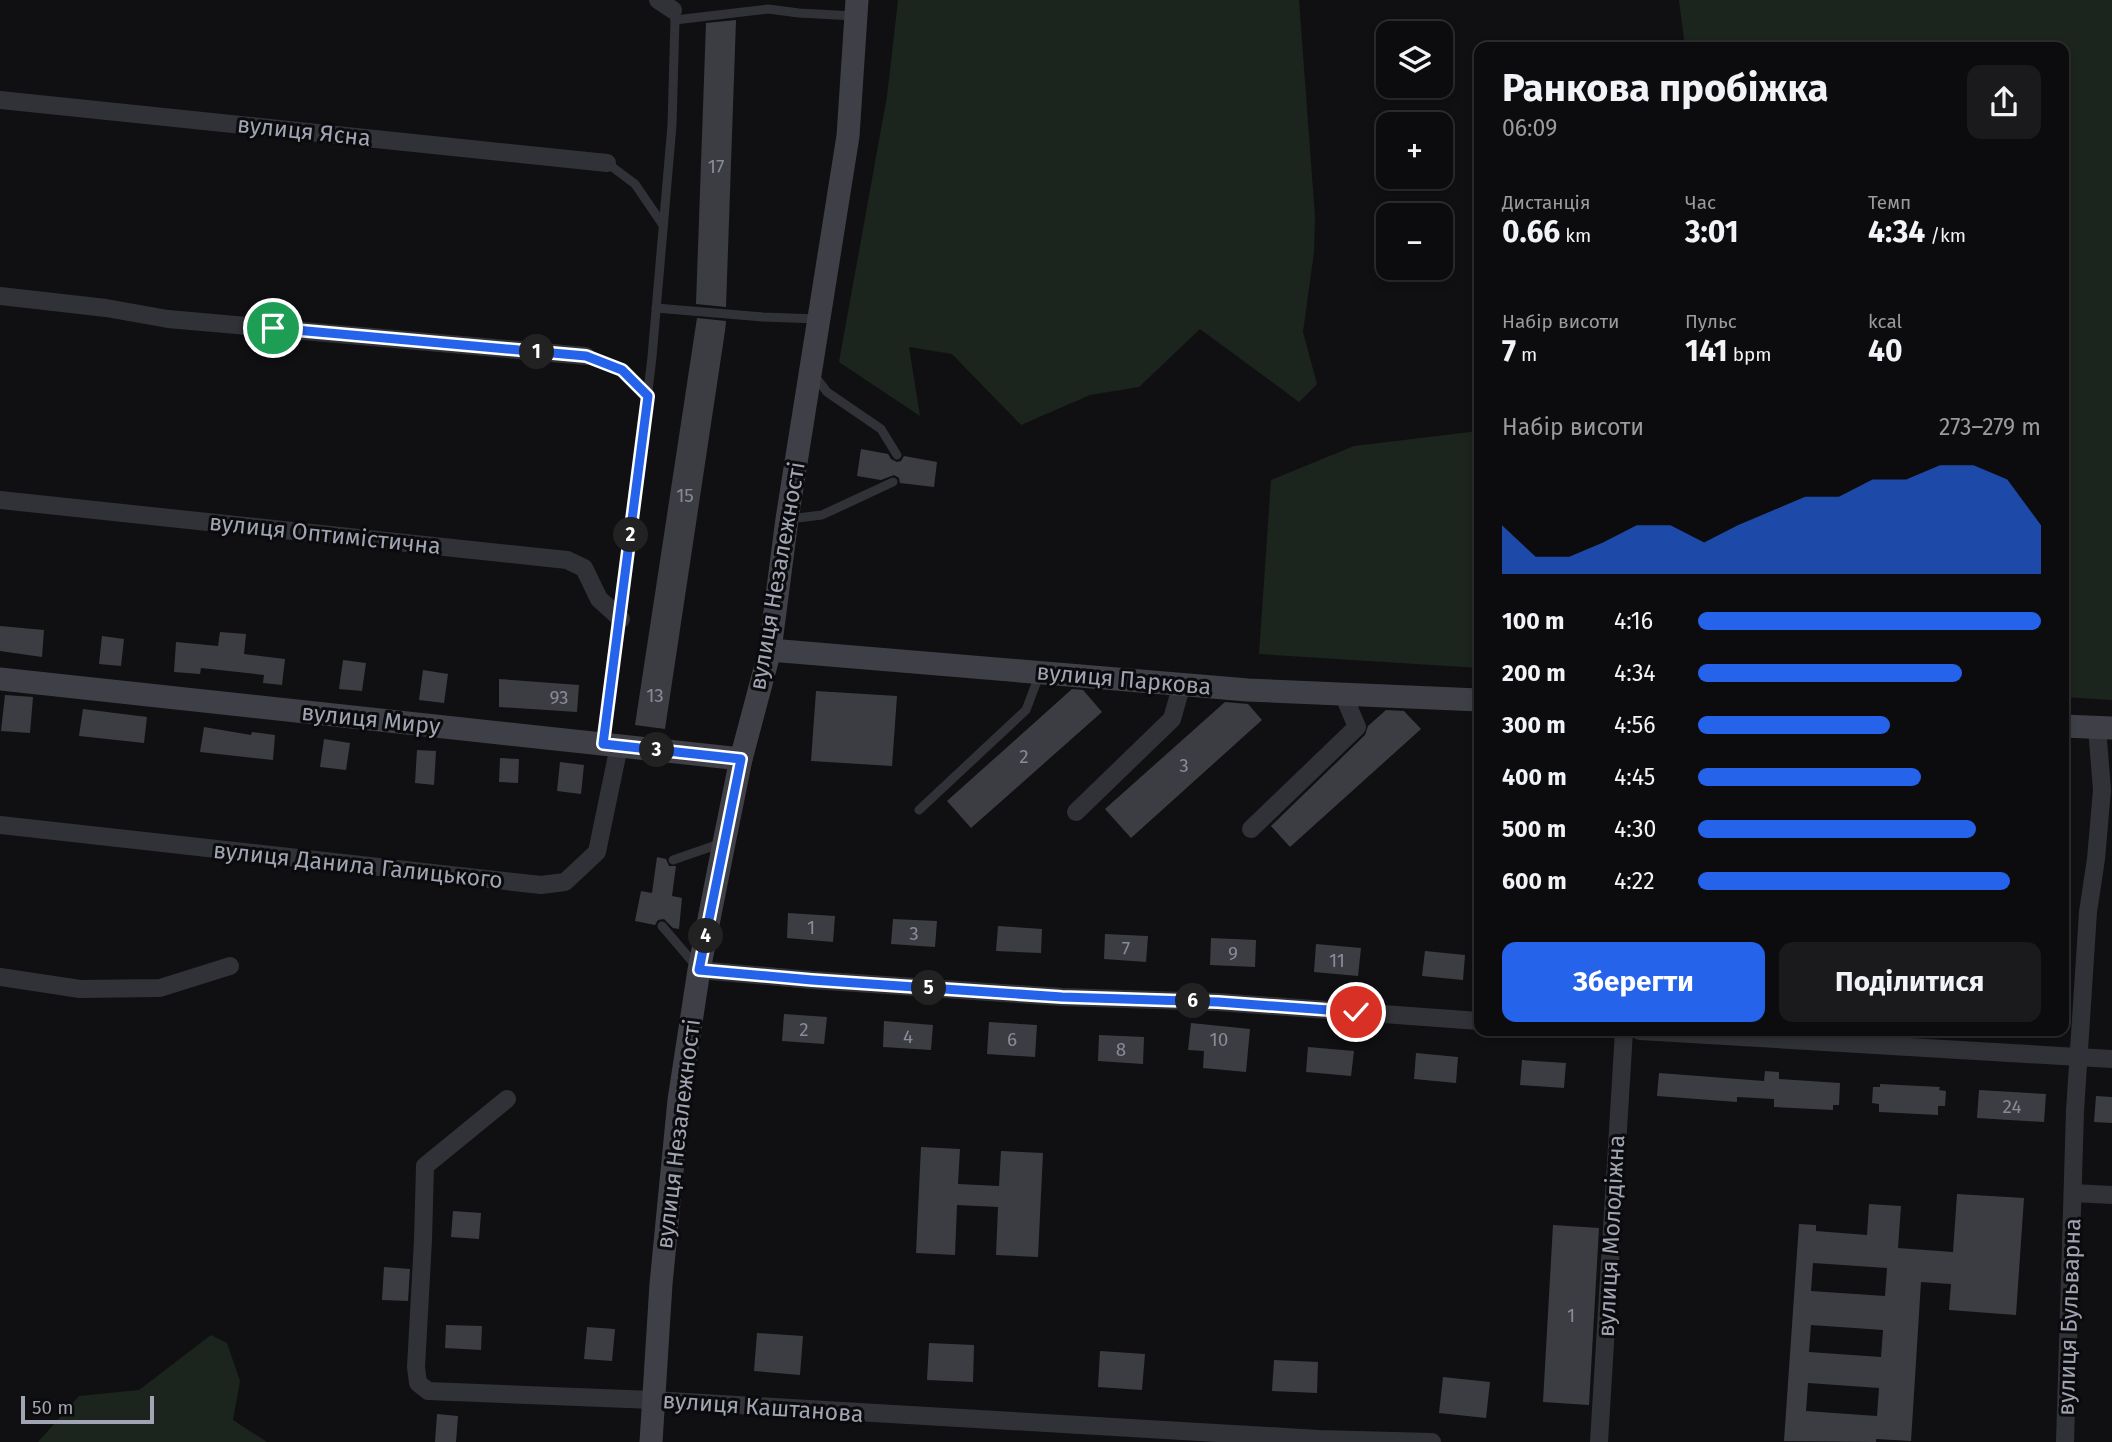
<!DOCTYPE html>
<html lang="uk">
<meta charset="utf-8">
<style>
body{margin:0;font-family:"Fira Sans",sans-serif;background:#1a1a1c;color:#f1f3f6;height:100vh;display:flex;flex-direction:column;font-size:26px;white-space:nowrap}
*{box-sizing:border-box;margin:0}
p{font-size:23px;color:#9a9b9e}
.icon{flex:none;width:38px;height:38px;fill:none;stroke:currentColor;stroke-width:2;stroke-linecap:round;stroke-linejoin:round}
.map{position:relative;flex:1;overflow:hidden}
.sheet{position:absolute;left:1474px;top:42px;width:595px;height:994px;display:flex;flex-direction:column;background:#0c0c0e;border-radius:14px;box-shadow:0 4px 10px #0003,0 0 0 2px #2c2c2e}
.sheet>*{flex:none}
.tools{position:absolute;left:1376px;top:21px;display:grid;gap:14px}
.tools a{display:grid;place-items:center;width:77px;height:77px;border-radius:14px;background:#0c0c0e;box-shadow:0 4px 10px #0003,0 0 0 2px #2c2c2e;font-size:35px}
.scale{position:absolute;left:21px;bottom:18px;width:133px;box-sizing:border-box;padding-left:7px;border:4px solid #a1a5b3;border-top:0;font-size:19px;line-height:24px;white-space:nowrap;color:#a1a5b3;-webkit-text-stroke:5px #0b0b0d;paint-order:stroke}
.pin{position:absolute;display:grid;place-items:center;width:60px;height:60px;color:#fff;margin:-30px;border:4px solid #fff;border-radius:50%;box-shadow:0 2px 7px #0007}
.km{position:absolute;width:35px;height:35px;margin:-18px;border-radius:50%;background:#222;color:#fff;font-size:19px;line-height:35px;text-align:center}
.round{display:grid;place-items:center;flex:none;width:74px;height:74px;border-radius:14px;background:#1a1a1c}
.headline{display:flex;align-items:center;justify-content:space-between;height:119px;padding:0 28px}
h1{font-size:38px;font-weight:700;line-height:52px}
.stats{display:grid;grid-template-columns:repeat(3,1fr);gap:10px;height:119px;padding:7px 28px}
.stats div{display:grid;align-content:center}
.stats b{font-size:30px;font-weight:700}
.stats small{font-size:19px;font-weight:400}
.stats p{font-size:19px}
.chart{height:196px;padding:14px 28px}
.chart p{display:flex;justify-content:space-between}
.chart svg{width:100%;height:126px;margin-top:7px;fill:#2563eb;opacity:.7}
.cta{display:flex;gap:14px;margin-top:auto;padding:14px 28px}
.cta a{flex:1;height:80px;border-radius:14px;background:#2563eb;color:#fff;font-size:28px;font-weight:700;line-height:80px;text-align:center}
.cta a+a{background:#1a1a1c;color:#f1f3f6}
ul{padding:0 28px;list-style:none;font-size:23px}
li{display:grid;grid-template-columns:112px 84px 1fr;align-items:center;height:52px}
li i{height:18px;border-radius:9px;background:#2563eb}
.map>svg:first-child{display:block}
.green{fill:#1c241e}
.building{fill:#3c3d42;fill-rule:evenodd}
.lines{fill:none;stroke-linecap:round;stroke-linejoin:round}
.lane{stroke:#313237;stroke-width:9}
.street{stroke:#313237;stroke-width:18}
.secondary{stroke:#3f4047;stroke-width:23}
.route-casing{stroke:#fff;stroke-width:14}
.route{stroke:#2563eb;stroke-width:9}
.labels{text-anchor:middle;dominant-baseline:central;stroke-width:6;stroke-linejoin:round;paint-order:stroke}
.number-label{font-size:19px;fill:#888b97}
.street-label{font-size:23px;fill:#a1a5b3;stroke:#0b0b0d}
</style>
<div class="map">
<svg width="2112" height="1442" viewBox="0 0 2112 1442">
<rect width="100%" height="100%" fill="#101012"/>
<g class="green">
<path d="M898,0H1299L1315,217L1314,252L1303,332L1317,384L1299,402L1200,329L1139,387L1090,395L1021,425L952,354L909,347L920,416L839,362L887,96Z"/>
<path d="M1679,0H2112V700L2063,697V47H1685Z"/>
<path d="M1479,431V668L1259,654L1271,480L1354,446Z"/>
<path d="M211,1335L227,1343L240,1381L233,1420L267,1442H38L79,1396L139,1390Z"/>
</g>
<g class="building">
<path d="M736,20L726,307L696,304L706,23Z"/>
<path d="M697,318L726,321L725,331L665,729L635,725Z"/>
<path d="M861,449L888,454L891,459L897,462L901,461L904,456L937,462L934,487L900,483L899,478L894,475L881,480L857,476Z"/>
<path d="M0,626L44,630L42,657L0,651Z"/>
<path d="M220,632L246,634L244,654L285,659L282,685L263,683L264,675L201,668L200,674L174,672L176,642L218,646Z"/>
<path d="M102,636L124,639L121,666L99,664Z"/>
<path d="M343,660L366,663L362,691L339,689Z"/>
<path d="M423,670L448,674L444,703L419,700Z"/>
<path d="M499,679L579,685L577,712L499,707Z"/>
<path d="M1072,689L1083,690L1102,712L971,828L947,801Z"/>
<path d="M816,691L897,696L892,766L811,761Z"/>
<path d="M5,695L33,697L30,733L1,731Z"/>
<path d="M1225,702L1248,704L1262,720L1131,838L1105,809Z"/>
<path d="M83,709L147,717L144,743L79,736Z"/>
<path d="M1386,710L1404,711L1421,729L1290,847L1271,826L1365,735L1368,726Z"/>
<path d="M204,727L251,735L252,732L275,735L273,760L200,752Z"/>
<path d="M324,739L350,743L346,770L320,767Z"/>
<path d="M417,750L436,751L434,785L415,783Z"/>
<path d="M500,758L519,759L518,783L499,782Z"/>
<path d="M560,762L584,765L581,794L557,791Z"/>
<path d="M657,857L666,859L669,866H676L672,896L682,898L679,929L673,928L664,919L658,920L655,925L635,921L641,891L652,893Z"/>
<path d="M788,913L835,916L833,942L787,938Z"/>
<path d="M893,919L937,921L935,947L891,944Z"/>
<path d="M998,926L1042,929L1041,953L996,951Z"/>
<path d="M1105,934L1148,936L1146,962L1104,959Z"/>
<path d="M1211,938L1256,940L1255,967L1210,965Z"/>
<path d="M1316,944L1361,948L1358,976L1314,972Z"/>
<path d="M1425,951L1465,955L1463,980L1422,976Z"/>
<path d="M784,1014L827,1017L824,1044L782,1041Z"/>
<path d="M884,1021L933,1025L931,1050L883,1047Z"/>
<path d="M989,1022L1037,1025L1035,1057L987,1054Z"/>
<path d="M1191,1023L1250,1029L1246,1072L1203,1068L1204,1051L1188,1050Z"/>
<path d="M1099,1035L1144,1037L1143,1064L1098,1061Z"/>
<path d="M1308,1047L1354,1051L1351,1076L1306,1072Z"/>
<path d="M1416,1053L1458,1057L1456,1083L1414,1079Z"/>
<path d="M1522,1060L1566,1063L1564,1088L1520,1085Z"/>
<path d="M1765,1071L1779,1072V1079L1840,1083L1839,1105H1833V1110L1774,1107V1099L1737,1097V1102L1657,1096L1659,1073L1764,1081Z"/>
<path d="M1880,1084L1940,1087L1939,1090L1946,1091L1945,1106H1938V1115L1879,1112V1104L1872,1103L1873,1087H1880Z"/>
<path d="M1979,1090L2046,1094L2044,1122L1977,1118Z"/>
<path d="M2096,1096L2112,1097V1123L2094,1122Z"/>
<path d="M921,1147L960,1149L958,1184L999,1186L1001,1151L1043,1153L1038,1257L996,1255L998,1207L957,1205L955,1255L916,1253Z"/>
<path d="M1957,1194L2024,1198L2016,1315L1949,1310L1951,1284L1921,1282L1911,1441L1876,1439V1442L1784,1441L1799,1224L1816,1225V1231L1867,1235L1869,1204L1901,1206L1898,1248L1953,1252ZM1813,1263L1887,1268L1885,1296L1811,1291ZM1811,1325L1883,1330L1881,1357L1809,1352ZM1808,1383L1879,1388L1877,1416L1806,1411Z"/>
<path d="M453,1211L481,1213L479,1239L451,1237Z"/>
<path d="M1553,1225L1599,1228L1589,1405L1543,1402Z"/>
<path d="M384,1267L410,1269L408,1301L382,1300Z"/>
<path d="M446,1325L482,1326L481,1350L445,1348Z"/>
<path d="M587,1327L615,1329L612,1361L584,1359Z"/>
<path d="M757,1333L803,1336L800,1375L754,1371Z"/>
<path d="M929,1343L974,1345L973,1382L927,1380Z"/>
<path d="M1100,1351L1145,1354L1142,1390L1098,1387Z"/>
<path d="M1274,1360L1318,1362L1317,1393L1272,1391Z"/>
<path d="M1443,1377L1490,1382L1486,1418L1439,1413Z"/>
<path d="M437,1414L458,1416L456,1442H435Z"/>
</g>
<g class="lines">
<g class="lane">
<path d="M675,20L768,9L799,13L854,16"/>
<path d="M607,163L635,184L663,225"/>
<path d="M656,308L763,317L819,319"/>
<path d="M586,356L622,370L648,396"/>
<path d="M814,375L827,392L881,429L897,455"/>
<path d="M789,519L822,515L893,482"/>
<path d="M603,743L621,619L652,357L672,125L675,20L673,9"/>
<path d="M919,810L1026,710L1040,673"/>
<path d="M673,860L722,843"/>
<path d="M662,926L697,967"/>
</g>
<g class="street">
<path d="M658,0L673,10"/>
<path d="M0,100L607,163"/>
<path d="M0,296L106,308L168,319L586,356"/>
<path d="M0,500L567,560L584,568L599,599L621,619"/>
<path d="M1076,812L1172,719L1182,684"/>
<path d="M0,825L541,885L565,882L597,852L619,746"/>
<path d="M1251,829L1357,727L1343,694"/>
<path d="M699,970L812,980L1062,997L1218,1002L1479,1021"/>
<path d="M0,977L80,989L160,988L230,966"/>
<path d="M1640,1031L2112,1059"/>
<path d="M507,1099L425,1166L423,1240L416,1367L418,1383L428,1391L653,1400L1319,1439L1432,1442"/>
<path d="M2073,1193L2112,1195"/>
<path d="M1599,1442L1624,1031"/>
<path d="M2065,1442L2075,1111L2088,912L2096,859L2102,790L2097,728"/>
</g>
<g class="secondary">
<path d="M770,650L1248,690L1479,700"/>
<path d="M0,679L741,759"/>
<path d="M2063,726L2112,728"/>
<path d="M651,1442L661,1284L679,1100L699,970L724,843L741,759L770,650L787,519L848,136L857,0"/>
</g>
</g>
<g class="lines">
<defs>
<path id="route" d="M273,328L586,356L622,370L648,396L603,744L741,759L699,970L812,980L1062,997L1218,1002L1356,1012"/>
</defs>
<use href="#route" class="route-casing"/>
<use href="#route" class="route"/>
</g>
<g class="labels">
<g class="number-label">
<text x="716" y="166">17</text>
<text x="685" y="495">15</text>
<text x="655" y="695">13</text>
<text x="559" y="697">93</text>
<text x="1024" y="756">2</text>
<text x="1184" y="765">3</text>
<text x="811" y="927">1</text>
<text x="914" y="933">3</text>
<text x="1126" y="948">7</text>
<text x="1233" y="953">9</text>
<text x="1337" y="960">11</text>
<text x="804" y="1029">2</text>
<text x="908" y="1036">4</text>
<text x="1012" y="1039">6</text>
<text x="1219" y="1039">10</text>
<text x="1121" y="1049">8</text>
<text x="2012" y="1106">24</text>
<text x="1571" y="1315">1</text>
</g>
<g class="street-label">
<text transform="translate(304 131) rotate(6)">вулиця Ясна</text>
<text transform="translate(325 534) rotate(6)">вулиця Оптимістична</text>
<text transform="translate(777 576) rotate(-80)">вулиця Незалежності</text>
<text transform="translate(1124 679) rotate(5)">вулиця Паркова</text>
<text transform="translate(371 719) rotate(6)">вулиця Миру</text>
<text transform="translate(358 865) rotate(6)">вулиця Данила Галицького</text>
<text transform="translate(678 1134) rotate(-83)">вулиця Незалежності</text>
<text transform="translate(1611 1236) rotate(-87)">вулиця Молодіжна</text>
<text transform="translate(2069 1317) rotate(-88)">вулиця Бульварна</text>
<text transform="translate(763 1407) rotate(4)">вулиця Каштанова</text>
</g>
</g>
</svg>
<div class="tools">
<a><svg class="icon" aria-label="layers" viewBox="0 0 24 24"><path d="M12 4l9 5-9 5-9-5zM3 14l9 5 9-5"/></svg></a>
<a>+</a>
<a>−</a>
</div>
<div class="scale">50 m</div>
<div class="pin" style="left:273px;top:328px;background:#1e9e55"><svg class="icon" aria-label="arrive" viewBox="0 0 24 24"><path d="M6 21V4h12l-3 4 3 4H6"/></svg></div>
<div class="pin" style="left:1356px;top:1012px;background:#d93025"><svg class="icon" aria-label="check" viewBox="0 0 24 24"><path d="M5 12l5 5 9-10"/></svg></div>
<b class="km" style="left:537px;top:352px">1</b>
<b class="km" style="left:631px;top:535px">2</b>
<b class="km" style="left:657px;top:750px">3</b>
<b class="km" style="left:706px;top:936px">4</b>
<b class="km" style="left:929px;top:988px">5</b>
<b class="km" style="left:1193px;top:1001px">6</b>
<section class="sheet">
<div class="headline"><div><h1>Ранкова пробіжка</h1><p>06:09</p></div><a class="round"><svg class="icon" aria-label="share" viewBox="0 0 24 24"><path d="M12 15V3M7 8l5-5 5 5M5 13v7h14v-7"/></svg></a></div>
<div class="stats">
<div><p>Дистанція</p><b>0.66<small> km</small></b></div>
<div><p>Час</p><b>3:01</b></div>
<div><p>Темп</p><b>4:34<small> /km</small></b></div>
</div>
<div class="stats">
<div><p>Набір висоти</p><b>7<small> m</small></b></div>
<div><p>Пульс</p><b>141<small> bpm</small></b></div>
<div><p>kcal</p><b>40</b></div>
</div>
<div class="chart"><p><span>Набір висоти</span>273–279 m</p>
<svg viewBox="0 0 160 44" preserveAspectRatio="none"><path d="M0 44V27L10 38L20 38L30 33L40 27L50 27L60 33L70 27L80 22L90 17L100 17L110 11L120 11L130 6L140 6L150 11L160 27V44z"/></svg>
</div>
<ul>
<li><b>100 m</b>4:16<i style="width:100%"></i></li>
<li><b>200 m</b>4:34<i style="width:77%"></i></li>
<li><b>300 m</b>4:56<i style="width:56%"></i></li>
<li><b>400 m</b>4:45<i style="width:65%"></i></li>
<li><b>500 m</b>4:30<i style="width:81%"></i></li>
<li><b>600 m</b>4:22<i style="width:91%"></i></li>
</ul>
<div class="cta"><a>Зберегти</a><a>Поділитися</a></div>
</section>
</div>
